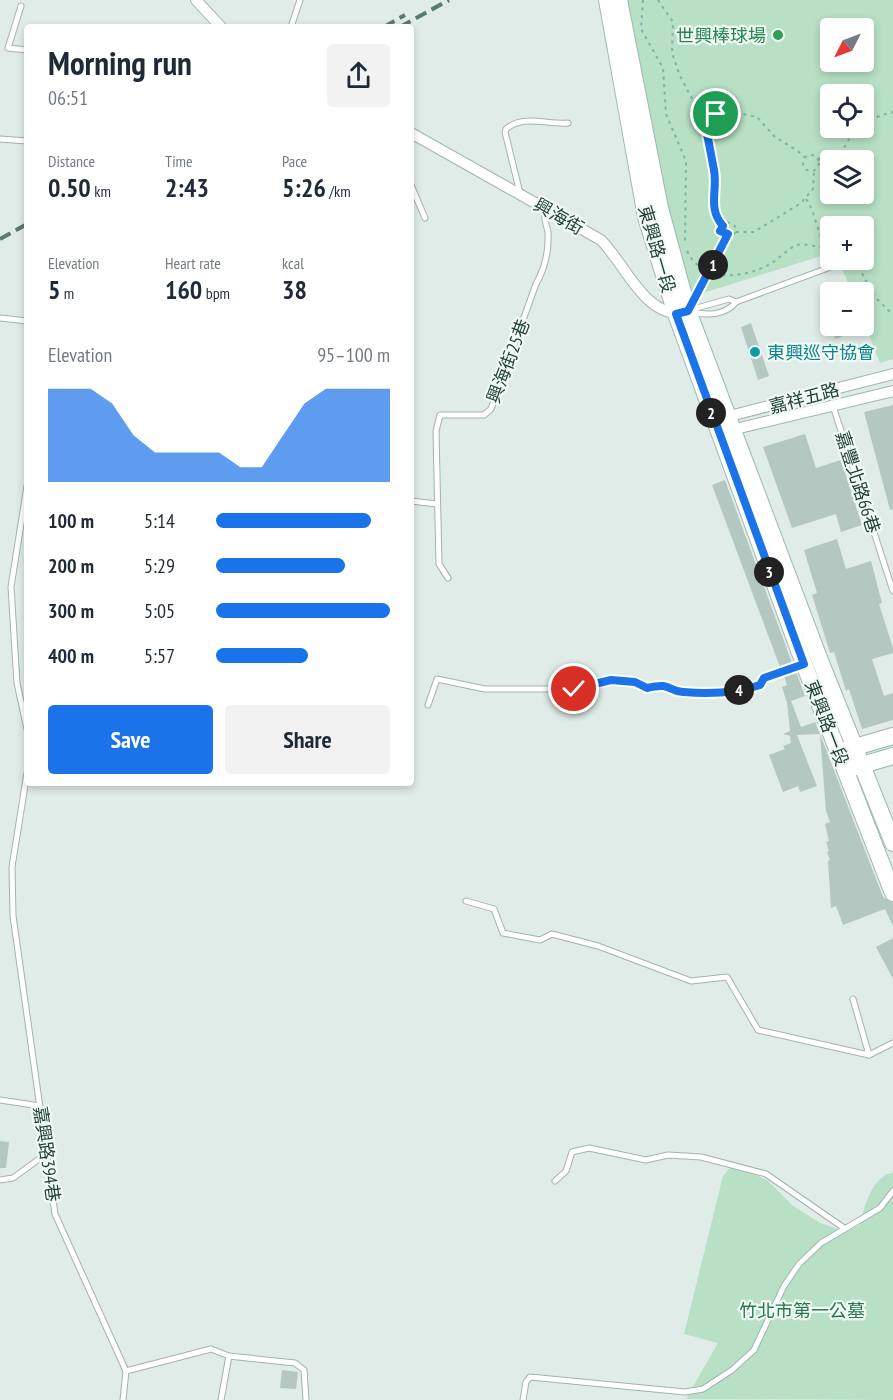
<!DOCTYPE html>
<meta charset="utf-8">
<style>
body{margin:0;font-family:"PT Sans Narrow","Noto Sans TC",sans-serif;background:#f2f2f3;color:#1f2937;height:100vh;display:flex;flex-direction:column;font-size:22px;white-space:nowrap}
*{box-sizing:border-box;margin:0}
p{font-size:20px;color:#747a83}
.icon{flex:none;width:33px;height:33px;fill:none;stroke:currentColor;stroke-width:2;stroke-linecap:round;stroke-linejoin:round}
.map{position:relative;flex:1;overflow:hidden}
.side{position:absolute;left:24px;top:24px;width:390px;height:762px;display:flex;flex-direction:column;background:#fff;border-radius:6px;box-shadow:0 3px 9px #0003}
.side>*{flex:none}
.needle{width:39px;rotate:228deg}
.fabs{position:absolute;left:820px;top:18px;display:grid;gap:12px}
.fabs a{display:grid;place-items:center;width:54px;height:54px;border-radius:6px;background:#fff;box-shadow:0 3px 9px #0003;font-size:30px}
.pin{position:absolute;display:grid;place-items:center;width:51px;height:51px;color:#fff;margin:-26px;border:3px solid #fff;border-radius:50%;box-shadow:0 2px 6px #0007}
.km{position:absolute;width:30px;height:30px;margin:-15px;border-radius:50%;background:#222;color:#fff;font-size:16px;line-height:30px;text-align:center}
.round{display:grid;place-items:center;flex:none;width:63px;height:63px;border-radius:6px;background:#f2f2f3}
.head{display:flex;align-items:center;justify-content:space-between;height:102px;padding:0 24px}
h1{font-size:33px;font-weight:800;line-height:45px}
.figures{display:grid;grid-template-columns:repeat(3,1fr);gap:9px;height:102px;padding:6px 24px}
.figures div{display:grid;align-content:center}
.figures b{font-size:26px;font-weight:800}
.figures small{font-size:16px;font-weight:400}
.figures p{font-size:16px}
.chart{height:168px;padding:12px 24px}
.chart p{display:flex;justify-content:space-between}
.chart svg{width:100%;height:108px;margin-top:6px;fill:#1a73e8;opacity:.7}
.action{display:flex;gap:12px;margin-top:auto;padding:12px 24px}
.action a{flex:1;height:69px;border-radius:6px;background:#1a73e8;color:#fff;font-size:24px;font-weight:800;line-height:69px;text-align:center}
.action a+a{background:#f2f2f3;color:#1f2937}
ul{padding:0 24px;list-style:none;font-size:20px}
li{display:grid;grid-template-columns:96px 72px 1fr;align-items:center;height:45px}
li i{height:15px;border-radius:8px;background:#1a73e8}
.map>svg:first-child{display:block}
.green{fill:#b7e0c4;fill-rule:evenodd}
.building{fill:#b5c7c1}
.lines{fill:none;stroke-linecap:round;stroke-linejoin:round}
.lane-casing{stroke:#a2b4b0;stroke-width:7}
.street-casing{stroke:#a2b4b0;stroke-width:12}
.secondary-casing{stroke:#9db9b1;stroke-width:18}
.path{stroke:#7eb3a5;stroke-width:2;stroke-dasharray:3 4.5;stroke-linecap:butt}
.lane{stroke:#fff;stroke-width:5}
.street{stroke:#fff;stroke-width:10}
.secondary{stroke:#fff;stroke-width:16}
.rail{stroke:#597a73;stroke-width:4;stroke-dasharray:12 6;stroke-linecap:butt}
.route-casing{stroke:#fff;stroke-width:12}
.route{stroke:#1a73e8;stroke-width:8}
.leisure-dot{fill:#2e9e5b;stroke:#f1f9f5;stroke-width:2}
.culture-dot{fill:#0f9aa8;stroke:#f1f9f5;stroke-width:2}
.labels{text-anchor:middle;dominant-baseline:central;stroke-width:4.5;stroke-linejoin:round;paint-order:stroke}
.leisure-label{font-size:18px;fill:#27864d;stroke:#f1f9f5;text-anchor:end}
.street-label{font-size:18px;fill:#1f3e38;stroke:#f1f9f5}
.culture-label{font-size:18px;fill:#0d838f;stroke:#f1f9f5;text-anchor:start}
.park-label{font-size:18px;fill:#26794b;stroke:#f1f9f5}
</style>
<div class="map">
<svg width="893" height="1400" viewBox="0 0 893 1400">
<rect width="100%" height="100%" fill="#e0ece8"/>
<g class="green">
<path d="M625,0H893V359L880,363L864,323V292H852L838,260H864V226H831V253L687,298ZM831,28H864V62H831ZM831,94H864V128H831ZM831,160H864V194H831Z"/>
<path d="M734,1163L768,1181L792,1205L820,1223L846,1232L860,1225C865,1205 871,1178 893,1172V1400L686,1399L718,1343L684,1334L723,1176Z"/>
</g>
<g class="building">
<path d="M831,295V322H830L821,299Z"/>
<path d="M751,323L769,376L758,380L741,327Z"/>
<path d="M831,326H869V327L835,339Z"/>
<path d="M893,405V509L890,510L864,412Z"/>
<path d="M805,434L816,468L841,460L862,525L841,532L836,514L792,528L763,447Z"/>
<path d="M725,480L792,663L780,667L712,485Z"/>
<path d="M837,539L846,569L871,561L882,603L879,604L893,648V653L872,659L884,696L893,693V720L862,729L849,689L846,691L834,652L830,653L812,595L817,593L804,550Z"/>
<path d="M796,672L805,696L791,701L801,727L815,722L820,734L797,735L817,786L800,792L798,786L783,792L769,755L785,749L783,746L791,743L790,736L783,734L790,731L787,703L782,687L787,685L784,676Z"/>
<path d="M820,734L883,897L893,903V926L885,909L843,925L836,906L831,908L828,861L830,860L827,852L829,851L826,842L829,841L825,824L830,822L826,811Z"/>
<path d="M893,938V979L876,947Z"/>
<path d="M0,1141L9,1142L6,1168H0Z"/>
<path d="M282,1370L298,1372L296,1389L280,1388Z"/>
</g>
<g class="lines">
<defs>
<g id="lane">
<path d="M21,6L8,48L27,50"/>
<path d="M291,27L300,0"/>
<path d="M0,139L27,141"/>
<path d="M411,185L425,218"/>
<path d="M520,193L505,132L506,129C523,114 548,125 568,123"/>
<path d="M690,310L729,299L736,302"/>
<path d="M693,312C707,316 726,315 736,302L828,268"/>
<path d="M0,318L27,321"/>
<path d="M833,406L893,591"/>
<path d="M27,486L11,587L17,683L27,729"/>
<path d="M411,501L437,504"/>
<path d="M448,578L439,564L436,431L440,415H484L491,409L536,284C545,268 549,252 548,233C547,224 542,218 547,210"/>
<path d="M428,705L437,679L485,689H574L611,680L635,682L647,688L664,684L680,692L740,690L760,685L763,678L802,665"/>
<path d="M27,773L12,867L13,916L55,1214L126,1371L211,1349L229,1356L295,1363L304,1370L306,1400"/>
<path d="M466,901L494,909L503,933L540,940L552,934L598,946L691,981L727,977L758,1030L869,1055L893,1043"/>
<path d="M853,999L869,1055"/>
<path d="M0,1100L40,1106"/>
<path d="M0,1180L13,1178L46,1154"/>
<path d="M555,1181L566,1171L572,1152L589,1148L646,1160L668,1155L701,1157L766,1174L844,1228"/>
<path d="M123,1400L126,1371"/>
<path d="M221,1400L229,1356"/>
<path d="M523,1400L526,1382L530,1377L685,1392L703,1389L732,1370L754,1350L784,1286L799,1264L821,1243L880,1208L893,1191"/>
</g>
<g id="street">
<path d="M196,0L221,27"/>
<path d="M411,133L601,240C624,263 644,314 679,313"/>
<path d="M722,418L893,374"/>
<path d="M727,431L893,391"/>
</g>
<g id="secondary">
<path d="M607,0L646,217L676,314L804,664L893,893"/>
<path d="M619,0L660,208L688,311L819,658L893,843"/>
<path d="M845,750L893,736"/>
<path d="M852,768L893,756"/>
</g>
</defs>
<use href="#lane" class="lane-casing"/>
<use href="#street" class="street-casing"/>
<use href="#secondary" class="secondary-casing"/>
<g class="path">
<path d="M643,0L641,29L663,68L666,114L686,161L685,243"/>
<path d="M658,0L673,22L672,53L680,76L705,123L709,160L714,169V213L723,226"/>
<path d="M696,101H701L716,114L737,113L757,117L775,137L798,151L804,157"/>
<path d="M705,123L716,114"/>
<path d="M864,125L879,116L893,112"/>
<circle cx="811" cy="163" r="8"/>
<path d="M818,159L841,153L851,136L861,128"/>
<path d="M806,199C816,213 818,236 825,245"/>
<path d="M727,222L735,226L736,232L732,236L720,231Z"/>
<path d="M736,232H754L801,203L813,189L814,170"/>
<path d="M687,251C702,283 743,279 770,264C779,259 787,249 797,245C804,243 813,246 820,247L831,240"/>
<path d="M855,260L874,296L893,315"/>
<path d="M698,293L727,234"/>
</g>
<use href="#lane" class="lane"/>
<use href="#street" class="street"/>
<use href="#secondary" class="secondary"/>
<g class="rail">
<path d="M384,27L405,15"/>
<path d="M400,27L449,0"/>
<path d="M0,239L27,224"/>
</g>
</g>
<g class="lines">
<defs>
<path id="route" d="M574,689L611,680L635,682L647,688C673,682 666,691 683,692C707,694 737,693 760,685L764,678L804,664L676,314L688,311L728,234L720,231L723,226C707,208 718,190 714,170C711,155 708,139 705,123L716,114"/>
</defs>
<use href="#route" class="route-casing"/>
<use href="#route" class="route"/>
</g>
<circle class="leisure-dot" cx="778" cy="35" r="6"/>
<circle class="culture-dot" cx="755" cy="352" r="6"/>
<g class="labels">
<g class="leisure-label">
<text x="766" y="35">世興棒球場</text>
</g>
<g class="street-label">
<text transform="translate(559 216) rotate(30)">興海街</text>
<text transform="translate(657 249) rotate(74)">東興路一段</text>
<text transform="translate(508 361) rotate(-69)">興海街25巷</text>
<text transform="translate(804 398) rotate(-15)">嘉祥五路</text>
<text transform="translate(858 482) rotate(72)">嘉豐北路66巷</text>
<text transform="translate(827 723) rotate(69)">東興路一段</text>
<text transform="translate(47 1154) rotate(82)">嘉興路394巷</text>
</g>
<g class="culture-label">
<text x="767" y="352">東興巡守協會</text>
</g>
<g class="park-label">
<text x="802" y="1310">竹北市第一公墓</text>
</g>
</g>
</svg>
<div class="fabs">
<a><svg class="needle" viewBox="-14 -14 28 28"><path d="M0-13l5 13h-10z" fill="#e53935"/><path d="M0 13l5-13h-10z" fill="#747a83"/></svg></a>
<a><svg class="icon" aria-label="locate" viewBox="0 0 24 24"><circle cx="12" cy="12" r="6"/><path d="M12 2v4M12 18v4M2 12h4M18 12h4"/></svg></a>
<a><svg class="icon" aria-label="layers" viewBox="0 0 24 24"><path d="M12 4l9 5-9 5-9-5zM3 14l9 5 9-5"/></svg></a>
<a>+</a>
<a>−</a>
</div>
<div class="pin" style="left:716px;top:114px;background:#1e9e55"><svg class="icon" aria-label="arrive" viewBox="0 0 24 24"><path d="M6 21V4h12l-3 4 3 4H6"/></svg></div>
<div class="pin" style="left:574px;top:689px;background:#d93025"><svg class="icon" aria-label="check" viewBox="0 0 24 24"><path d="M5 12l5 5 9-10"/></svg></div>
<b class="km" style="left:713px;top:265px">1</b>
<b class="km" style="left:711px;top:413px">2</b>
<b class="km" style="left:769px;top:572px">3</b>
<b class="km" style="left:739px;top:690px">4</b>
<section class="side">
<div class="head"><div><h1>Morning run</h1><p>06:51</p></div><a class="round"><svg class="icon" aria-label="share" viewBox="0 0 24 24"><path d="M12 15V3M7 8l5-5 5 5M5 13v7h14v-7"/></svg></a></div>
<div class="figures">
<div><p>Distance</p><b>0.50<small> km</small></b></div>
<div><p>Time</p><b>2:43</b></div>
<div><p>Pace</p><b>5:26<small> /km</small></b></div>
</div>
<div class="figures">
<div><p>Elevation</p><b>5<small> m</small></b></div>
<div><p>Heart rate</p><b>160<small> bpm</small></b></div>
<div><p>kcal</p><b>38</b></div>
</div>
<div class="chart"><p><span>Elevation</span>95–100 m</p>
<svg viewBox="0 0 160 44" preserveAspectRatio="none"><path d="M0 44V6L10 6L20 6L30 12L40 25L50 32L60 32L70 32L80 32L90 38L100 38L110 25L120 12L130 6L140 6L150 6L160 6V44z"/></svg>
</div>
<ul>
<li><b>100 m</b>5:14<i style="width:89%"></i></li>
<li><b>200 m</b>5:29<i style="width:74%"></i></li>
<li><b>300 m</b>5:05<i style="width:100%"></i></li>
<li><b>400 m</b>5:57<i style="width:53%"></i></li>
</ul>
<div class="action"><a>Save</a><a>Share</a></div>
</section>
</div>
